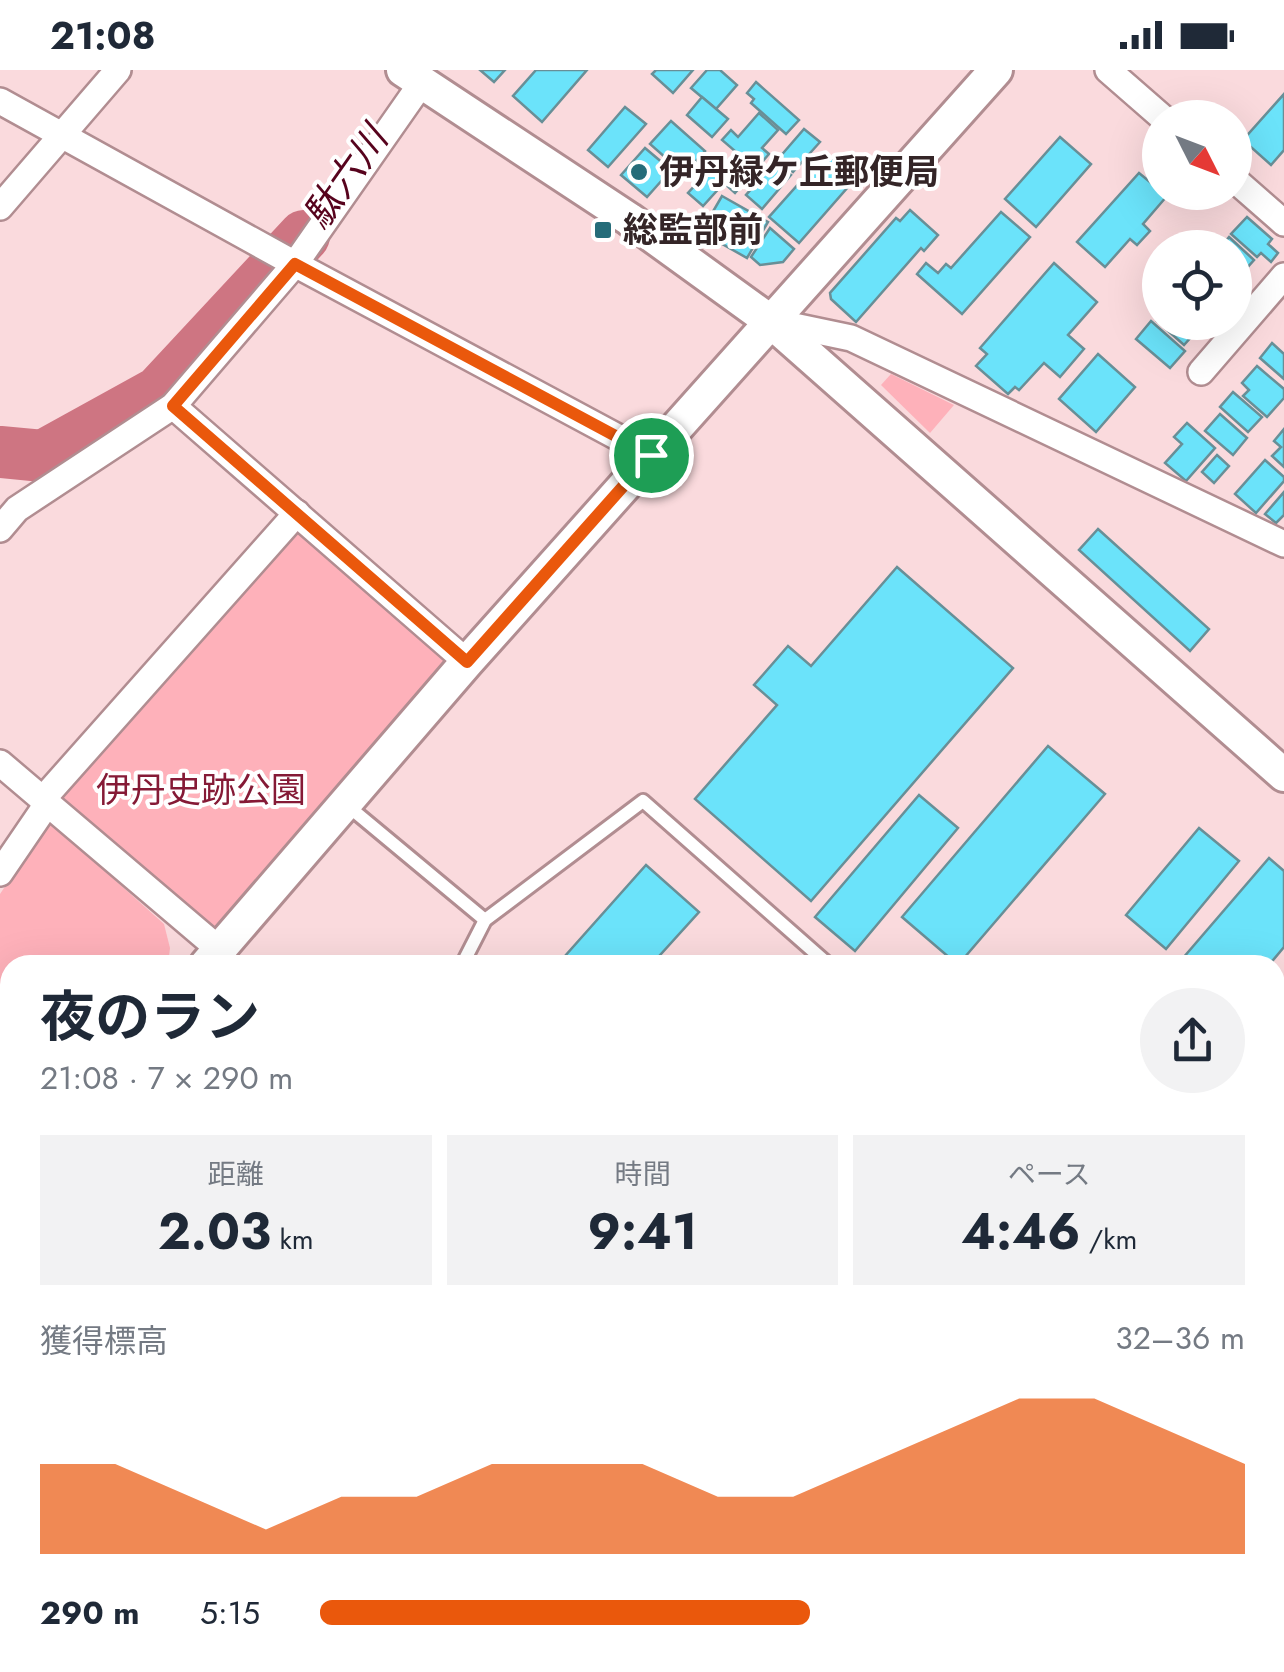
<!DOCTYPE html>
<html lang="ja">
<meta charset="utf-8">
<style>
body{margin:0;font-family:Jost,"Noto Sans JP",sans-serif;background:#f2f2f3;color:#1f2937;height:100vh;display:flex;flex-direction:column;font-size:38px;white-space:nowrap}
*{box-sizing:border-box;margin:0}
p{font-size:32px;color:#747a83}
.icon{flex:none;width:55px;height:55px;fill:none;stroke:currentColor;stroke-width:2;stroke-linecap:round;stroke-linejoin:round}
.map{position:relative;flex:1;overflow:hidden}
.sheet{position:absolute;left:0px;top:885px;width:1285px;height:718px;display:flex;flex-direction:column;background:#fff;border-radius:30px 30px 0 0;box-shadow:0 10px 40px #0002}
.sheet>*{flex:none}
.needle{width:65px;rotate:132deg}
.buttons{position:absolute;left:1142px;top:30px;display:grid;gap:20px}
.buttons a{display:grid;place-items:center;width:110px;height:110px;border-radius:50%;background:#fff;box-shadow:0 10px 40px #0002;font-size:50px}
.pin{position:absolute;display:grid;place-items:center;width:85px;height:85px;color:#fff;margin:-42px;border:5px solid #fff;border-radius:50%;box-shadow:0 2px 10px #0007}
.round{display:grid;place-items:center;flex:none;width:105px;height:105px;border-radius:52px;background:#f2f2f3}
.summary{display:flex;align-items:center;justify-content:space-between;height:170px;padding:0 40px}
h1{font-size:55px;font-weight:700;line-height:75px}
.stats{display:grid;grid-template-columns:repeat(3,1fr);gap:15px;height:170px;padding:10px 40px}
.stats div{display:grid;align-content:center;border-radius:0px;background:#f2f2f3;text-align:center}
.stats b{font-size:50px;font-weight:700}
.stats small{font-size:28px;font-weight:400}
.stats p{font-size:28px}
.chart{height:280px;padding:20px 40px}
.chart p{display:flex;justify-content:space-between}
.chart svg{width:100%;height:180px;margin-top:10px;fill:#ea580c;opacity:.7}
ul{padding:0 40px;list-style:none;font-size:32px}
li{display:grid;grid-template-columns:160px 120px 1fr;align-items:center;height:75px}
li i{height:25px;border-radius:12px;background:#ea580c}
.status{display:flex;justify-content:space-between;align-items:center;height:70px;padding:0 50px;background:#fff;direction:ltr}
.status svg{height:28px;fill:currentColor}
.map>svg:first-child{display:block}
.built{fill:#fcccd1}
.green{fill:#feb1ba}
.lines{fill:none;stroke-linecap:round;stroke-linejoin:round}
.river{stroke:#ce7582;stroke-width:52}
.building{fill:#6be3fa;stroke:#688f97;stroke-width:2.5}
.service-casing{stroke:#b18d91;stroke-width:18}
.minor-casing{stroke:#b18d91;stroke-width:30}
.tertiary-casing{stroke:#b18d91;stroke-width:38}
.service{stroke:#fff;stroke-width:12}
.minor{stroke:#fff;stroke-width:25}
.tertiary{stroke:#fff;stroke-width:32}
.route-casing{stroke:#fff;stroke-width:20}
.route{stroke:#ea580c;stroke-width:12}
.poi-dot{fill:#256c79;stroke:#fff;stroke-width:4}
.labels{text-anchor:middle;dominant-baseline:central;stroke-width:8;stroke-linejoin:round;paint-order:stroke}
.poi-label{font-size:35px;font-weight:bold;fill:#342527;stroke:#fff;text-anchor:start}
.park-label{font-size:35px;fill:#851a36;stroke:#fff}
.water-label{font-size:38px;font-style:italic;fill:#57031d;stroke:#fff}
</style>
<div class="status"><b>21:08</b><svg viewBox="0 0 49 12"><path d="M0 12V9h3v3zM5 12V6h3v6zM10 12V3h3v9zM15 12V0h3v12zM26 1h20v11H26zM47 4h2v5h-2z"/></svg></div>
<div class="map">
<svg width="1284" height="1602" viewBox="0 0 1284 1602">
<rect width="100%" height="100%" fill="#fadadd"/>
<path class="built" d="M323,1592H1047L1058,1602H315Z"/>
<g class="green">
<path d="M891,304L954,335L930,363L881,315Z"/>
<path d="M306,460L451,587L218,857L203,858L54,730L294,461Z"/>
<path d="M49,751L164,854L170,878L168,895H10V1078L0,1089V1024L4,1015L0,968V824Z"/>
<path d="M349,1593L677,1592L688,1602H341Z"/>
</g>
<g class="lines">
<path class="river" d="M0,382L43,386L159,322L304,166"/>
</g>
<g class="building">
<path d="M480,0H505L494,12Z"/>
<path d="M536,0H587L542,52L513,26Z"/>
<path d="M656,0H693L673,23L652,4Z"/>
<path d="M707,0H720L737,15L716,39L691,18Z"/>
<path d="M756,12L799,50L786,64L751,33L754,29L747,23Z"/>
<path d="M1284,24V80L1271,95L1243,70Z"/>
<path d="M702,27L728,49L712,67L687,45Z"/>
<path d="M625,37L646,54L608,97L588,80Z"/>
<path d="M759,43L778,60L762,78L769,84L756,99L722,70L731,60L738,67Z"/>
<path d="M671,51L705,81L684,104L650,74Z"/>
<path d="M804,59L820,72L793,102L778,89Z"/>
<path d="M1060,67L1091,94L1036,157L1005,129Z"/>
<path d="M645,78L671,100L647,127L621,105Z"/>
<path d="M826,83L855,109L799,173L769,147Z"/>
<path d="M742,90L754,101L735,123L724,113L703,136L688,123L709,100L716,104H729Z"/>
<path d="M775,92L791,105L762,139L746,125Z"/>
<path d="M1139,103L1167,126L1143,154L1150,161L1137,175L1130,169L1105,197L1077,172Z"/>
<path d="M722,126L768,152L747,188L701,162Z"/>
<path d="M910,140L938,165L924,181L921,178L856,252L831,229L830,223L896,148L900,151Z"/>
<path d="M1001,142L1030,167L962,244L917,204L926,193L938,203L946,194L951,198Z"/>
<path d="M1247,147L1272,169L1268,174L1278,183L1271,192L1261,183L1257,187L1231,164Z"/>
<path d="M770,158L794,179L783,192L760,195L751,187Z"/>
<path d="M1229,167L1254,190L1237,209L1235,178H1220Z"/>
<path d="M1054,193L1097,232L1068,265L1084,279L1060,307L1044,293L1019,320L1015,317L1008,324L976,296L987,284L980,278Z"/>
<path d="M1160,247V252H1197L1201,256L1184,275L1157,251Z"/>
<path d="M1151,251L1185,281L1170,298L1136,269Z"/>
<path d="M1272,273L1284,284V309L1260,288Z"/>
<path d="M1098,284L1135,317L1096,362L1059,329Z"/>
<path d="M1257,296L1284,319V328L1267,347L1243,326L1249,320L1242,313Z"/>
<path d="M1233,322L1262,347L1248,362L1220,337Z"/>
<path d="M1220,344L1247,368L1233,385L1205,361Z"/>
<path d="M1187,353L1215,378L1186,411L1165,393L1182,374L1174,367Z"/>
<path d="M1284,359V397L1272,386L1281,377L1274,371Z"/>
<path d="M1217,385L1229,396L1214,413L1202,402Z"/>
<path d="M1265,390L1284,407V411L1256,443L1235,424Z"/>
<path d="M1284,422V445L1276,453L1265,444Z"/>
<path d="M1098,459L1209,559L1190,581L1079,480Z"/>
<path d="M897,497L1013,598L811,831L695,729L777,635L754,615L788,576L811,596Z"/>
<path d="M1048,676L1105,724L958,895L902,847Z"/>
<path d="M919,725L958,758L855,881L815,847Z"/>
<path d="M1199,758L1239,791L1166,879L1126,845Z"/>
<path d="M1269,788L1284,801V877L1269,895H1177Z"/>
<path d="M646,795L699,842L651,895H557Z"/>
<path d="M1284,948V1055L1275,1066V958Z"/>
<path d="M1277,1338L1284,1344V1601L1242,1602L1231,1592H1275Z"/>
<path d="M10,1364V1420L0,1431V1376Z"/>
<path d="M10,1558V1592H29L20,1602L0,1599V1570Z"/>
<path d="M146,1592H195L186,1602H138Z"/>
<path d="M701,1592H749L746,1596L752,1602H712Z"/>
<path d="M780,1592L801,1595L932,1592L924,1602H791Z"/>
</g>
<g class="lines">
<defs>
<g id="service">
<path d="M348,736L485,850"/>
<path d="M462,895L485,850L643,731L829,895"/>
<path d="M1275,1279L1284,1286"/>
<path d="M0,1473L10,1461"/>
<path d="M1081,1592L1092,1602"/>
<path d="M47,1602L55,1592"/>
<path d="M217,1602L225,1592"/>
</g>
<g id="minor">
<path d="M1108,0L1163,48"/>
<path d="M0,31L295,194L651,385"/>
<path d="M1235,110L1284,153"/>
<path d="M0,137L118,0"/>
<path d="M770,251L851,268L1284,474"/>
<path d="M1201,302L1284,206"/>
<path d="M173,336L467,592"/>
<path d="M0,459L17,439L173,336L295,194L423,11"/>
<path d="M0,693L220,880"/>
<path d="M42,730L297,443"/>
<path d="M0,803L47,734"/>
<path d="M0,1205L10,1213"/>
<path d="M292,1602L300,1592"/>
</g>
<g id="tertiary">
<path d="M403,0L629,149L770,251L1284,705"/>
<path d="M206,895L467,592L996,0"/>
<path d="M0,1132L10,1121"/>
</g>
</defs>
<use href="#service" class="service-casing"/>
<use href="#minor" class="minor-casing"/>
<use href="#tertiary" class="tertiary-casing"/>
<use href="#service" class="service"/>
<use href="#minor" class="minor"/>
<use href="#tertiary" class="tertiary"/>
</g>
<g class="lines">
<defs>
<path id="route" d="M295,194L651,385L467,592L173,336Z"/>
</defs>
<use href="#route" class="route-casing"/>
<use href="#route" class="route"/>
</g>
<g class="poi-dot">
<circle cx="639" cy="102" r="10"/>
<rect x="593" y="150" width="20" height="20" rx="5"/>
</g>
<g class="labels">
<g class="poi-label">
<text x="659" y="102">伊丹緑ケ丘郵便局</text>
<text x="623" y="160">総監部前</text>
</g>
<g class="park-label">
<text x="201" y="720">伊丹史跡公園</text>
</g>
<g class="water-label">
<text transform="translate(345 107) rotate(-55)">駄六川</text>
</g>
</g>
</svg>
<div class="buttons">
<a><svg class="needle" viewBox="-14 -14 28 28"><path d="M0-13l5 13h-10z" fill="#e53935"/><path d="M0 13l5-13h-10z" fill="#747a83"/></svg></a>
<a><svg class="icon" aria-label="locate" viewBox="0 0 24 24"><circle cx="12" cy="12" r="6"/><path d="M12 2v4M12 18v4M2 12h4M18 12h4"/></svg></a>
</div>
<div class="pin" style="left:651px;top:385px;background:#1e9e55"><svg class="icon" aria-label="arrive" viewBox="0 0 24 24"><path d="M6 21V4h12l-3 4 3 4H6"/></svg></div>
<section class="sheet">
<div class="summary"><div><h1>夜のラン</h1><p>21:08 · 7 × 290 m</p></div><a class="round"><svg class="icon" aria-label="share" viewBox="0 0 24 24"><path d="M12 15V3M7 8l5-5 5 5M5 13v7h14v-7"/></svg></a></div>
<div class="stats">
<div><p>距離</p><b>2.03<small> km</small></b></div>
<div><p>時間</p><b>9:41</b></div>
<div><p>ペース</p><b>4:46<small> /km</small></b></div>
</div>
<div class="chart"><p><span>獲得標高</span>32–36 m</p>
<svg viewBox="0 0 160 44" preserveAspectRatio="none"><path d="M0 44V22L10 22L20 30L30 38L40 30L50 30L60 22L70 22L80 22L90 30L100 30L110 22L120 14L130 6L140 6L150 14L160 22V44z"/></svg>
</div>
<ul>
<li><b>290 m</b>5:15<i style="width:53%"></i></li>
</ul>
</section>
</div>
